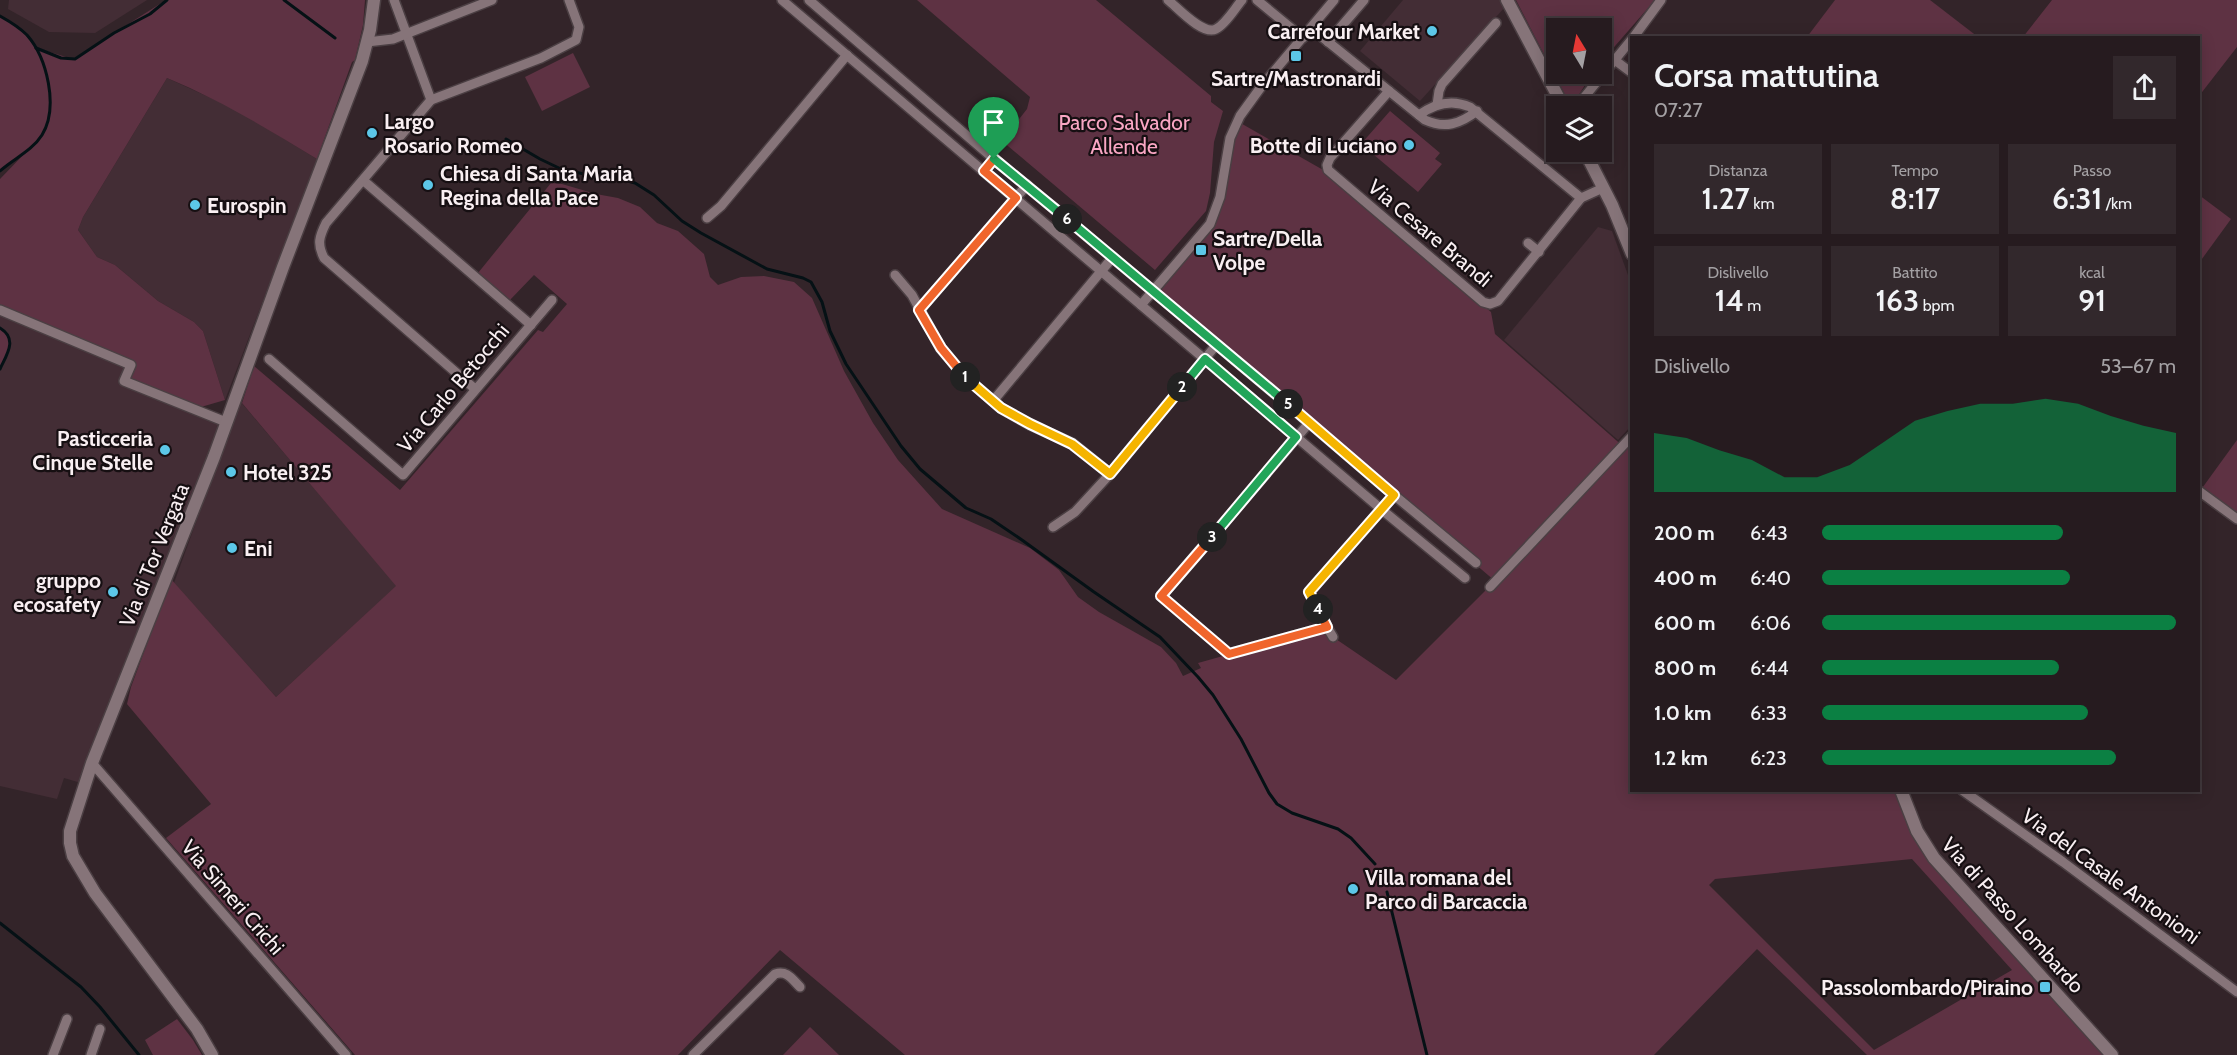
<!DOCTYPE html>
<html lang="it">
<meta charset="utf-8">
<style>
body{margin:0;font-family:Cabin,sans-serif;background:#32282c;color:#f1f3f6;height:100vh;display:flex;flex-direction:column;font-size:22px;white-space:nowrap}
*{box-sizing:border-box;margin:0}
p{font-size:20px;color:#a4a1a4}
.icon{flex:none;width:33px;height:33px;fill:none;stroke:currentColor;stroke-width:2;stroke-linecap:round;stroke-linejoin:round}
.map{position:relative;flex:1;overflow:hidden}
.drawer{position:absolute;left:1630px;top:36px;width:570px;height:756px;display:flex;flex-direction:column;background:#261b1f;border-radius:0px;box-shadow:0 3px 15px #0003,0 0 0 2px #42393d}
.drawer>*{flex:none}
.needle{width:39px;rotate:350deg}
.buttons{position:absolute;left:1546px;top:18px;display:grid;gap:12px}
.buttons a{display:grid;place-items:center;width:66px;height:66px;border-radius:0px;background:#261b1f;box-shadow:0 3px 15px #0003,0 0 0 2px #42393d;font-size:30px}
.pin{position:absolute;display:grid;place-items:center;width:51px;height:51px;color:#fff;margin:-62px -26px;border-radius:50% 50% 50% 0;rotate:-45deg;box-shadow:0 0 6px #0007}
.pin .icon{rotate:45deg}
.km{position:absolute;width:30px;height:30px;margin:-15px;border-radius:50%;background:#222;color:#fff;font-size:16px;line-height:30px;text-align:center}
.round{display:grid;place-items:center;flex:none;width:63px;height:63px;border-radius:0px;background:#32282c}
.head{display:flex;align-items:center;justify-content:space-between;height:102px;padding:0 24px}
h1{font-size:33px;font-weight:600;line-height:45px}
.metrics{display:grid;grid-template-columns:repeat(3,1fr);gap:9px;height:102px;padding:6px 24px}
.metrics div{display:grid;align-content:center;border-radius:0px;background:#32282c;text-align:center}
.metrics b{font-size:30px;font-weight:600}
.metrics small{font-size:16px;font-weight:400}
.metrics p{font-size:16px}
.chart{height:168px;padding:12px 24px}
.chart p{display:flex;justify-content:space-between}
.chart svg{width:100%;height:108px;margin-top:6px;fill:#0b8043;opacity:.7}
ul{padding:0 24px;list-style:none;font-size:20px}
li{display:grid;grid-template-columns:96px 72px 1fr;align-items:center;height:45px}
li i{height:15px;border-radius:8px;background:#0b8043}
.map>svg:first-child{display:block}
.built{fill:#432d35}
.green{fill:#5e3243;fill-rule:evenodd}
.lines{fill:none;stroke-linecap:round;stroke-linejoin:round}
.stream{stroke:#051115;stroke-width:3}
.street-casing{stroke:#4b3f43;stroke-width:12}
.secondary-casing{stroke:#4b3f43;stroke-width:15}
.street{stroke:#867479;stroke-width:9}
.secondary{stroke:#867479;stroke-width:12}
.split-1-casing{stroke:#fff;stroke-width:12}
.split-2-casing{stroke:#fff;stroke-width:12}
.split-3-casing{stroke:#fff;stroke-width:12}
.split-4-casing{stroke:#fff;stroke-width:12}
.split-5-casing{stroke:#fff;stroke-width:12}
.split-6-casing{stroke:#fff;stroke-width:12}
.split-7-casing{stroke:#fff;stroke-width:12}
.split-1{stroke:#f0652b;stroke-width:8}
.split-2{stroke:#f5b400;stroke-width:8}
.split-3{stroke:#22a559;stroke-width:8}
.split-4{stroke:#f0652b;stroke-width:8}
.split-5{stroke:#f5b400;stroke-width:8}
.split-6{stroke:#22a559;stroke-width:8}
.split-7{stroke:#22a559;stroke-width:8}
.poi-dot{fill:#5cc7e8;stroke:#160f12;stroke-width:2}
.labels{text-anchor:middle;dominant-baseline:central;stroke-width:4.5;stroke-linejoin:round;paint-order:stroke}
.poi-label{font-size:21px;font-weight:bold;fill:#f9eff2;stroke:#160f12;text-anchor:start}
.park-label{font-size:21px;fill:#f9a6c3;stroke:#160f12}
.street-label{font-size:21px;fill:#f9eff2;stroke:#160f12}
</style>
<div class="map">
<svg width="2237" height="1055" viewBox="0 0 2237 1055">
<rect width="100%" height="100%" fill="#332429"/>
<g class="built">
<path d="M9,0H147L95,33L49,32L8,9Z"/>
<path d="M1403,0H1502L1505,7L1420,101L1360,51Z"/>
<path d="M167,78L235,109L317,159L225,400L203,331L194,322L158,301L115,265L97,257L78,230L83,217Z"/>
<path d="M1598,227L1612,231L1632,286V425L1618,440L1504,340Z"/>
<path d="M0,310L131,365L124,380L221,420L81,783L64,778L57,799L0,786V369L9,350L0,330Z"/>
<path d="M240,401L397,586L276,697L174,583Z"/>
</g>
<g class="green">
<path d="M166,0H365L363,25L355,60L352,62L317,159C268,129 220,100 167,78L83,217L78,230L97,257L115,265L158,301L194,322L203,331L225,400L201,407L124,381L130,365L0,310V179L27,151L0,171V16L22,31L36,48L73,59Z"/>
<path d="M917,0H1096L1211,96V102L1223,111L1214,142L1210,193L1206,211L1155,270L1002,141L1027,109L1030,97Z"/>
<path d="M1516,0H1655L1602,61V28H1557V74H1592L1573,104L1567,99Z"/>
<path d="M1835,0H1930L1978,37H1807Z"/>
<path d="M2052,0H2237V47L2199,96V38L2023,37Z"/>
<path d="M573,53L590,87L542,111L525,77Z"/>
<path d="M1390,111L1440,153L1435,159L1442,164L1418,192L1361,144Z"/>
<path d="M1237,121L1325,171L1491,312L1495,334L1625,448L1632,441V790L1897,791L1912,830L2106,1055H1867L1757,949L1654,1055H905L780,950L678,1055H355L166,838L211,804L127,704L131,687L171,579L276,697L396,586L242,403L254,366L400,490L538,330L543,332L567,304L534,275L509,301L478,273L551,183L562,184L596,194L618,198L640,207L657,223L678,231L704,254L710,277L718,285L741,277L764,276L794,282L812,298L844,371L873,423L898,460L942,509L1030,548L1059,570L1078,597L1099,612L1161,647L1176,663L1183,676L1201,668L1198,663L1327,627L1333,637L1396,680L1495,581L1154,290L1210,224ZM1912,859L2012,970L1874,1050L1709,885L1715,879Z"/>
<path d="M2199,195L2231,219L2199,263Z"/>
<path d="M0,328C18,339 7,354 0,369Z"/>
<path d="M2237,440V519L2200,491Z"/>
<path d="M177,1019L193,1040L202,1055H153L145,1040Z"/>
<path d="M810,1027L839,1055H783Z"/>
</g>
<g class="lines">
<g class="stream">
<path d="M284,0L335,38"/>
<path d="M0,16C9,21 19,27 27,35C47,58 59,107 42,135C32,151 13,159 0,171"/>
<path d="M36,48L61,58L75,59L114,33L150,14L167,0"/>
<path d="M506,139L540,159L561,169L584,174L618,178L635,183L654,195L682,221L701,233L767,269L803,278L811,282L822,302L830,331L846,364L901,446L920,469L966,508L991,519L1022,540L1094,592L1160,637L1198,677L1213,695L1241,739L1269,793L1277,804L1292,813L1338,829L1351,838L1375,864"/>
<path d="M0,328C18,339 7,354 0,369"/>
<path d="M1387,892L1427,1055"/>
<path d="M0,923L81,987L100,1007L139,1055"/>
</g>
<defs>
<g id="street">
<path d="M394,0L431,100"/>
<path d="M782,0L1381,509L1465,578"/>
<path d="M809,0L994,159"/>
<path d="M1168,0C1178,8 1203,36 1216,29C1226,24 1235,8 1242,0"/>
<path d="M1257,0L1303,38"/>
<path d="M1311,28L1425,120C1445,129 1460,124 1477,111"/>
<path d="M1633,38L1661,0"/>
<path d="M367,42L393,39L492,0"/>
<path d="M1328,42L1364,0"/>
<path d="M1616,61L1632,73"/>
<path d="M1389,91L1330,158L1327,165L1328,170L1483,302L1490,304L1498,301L1581,198L1603,188"/>
<path d="M1437,105L1439,91L1442,84L1496,23"/>
<path d="M1577,106L1632,39"/>
<path d="M1419,115C1434,104 1452,99 1470,107L1581,198"/>
<path d="M984,171L994,159C1128,270 1262,382 1394,495L1309,592L1327,627L1229,654L1161,596L1309,423"/>
<path d="M364,181L531,325"/>
<path d="M707,218L721,206L847,55"/>
<path d="M1528,243L1539,252"/>
<path d="M895,275L912,295L941,349L970,381L1001,408L1030,425L1072,443L1110,474"/>
<path d="M1141,305L1210,224L1220,197L1230,138L1240,116L1261,87L1334,0"/>
<path d="M0,310L131,365L124,381L226,422"/>
<path d="M919,310L1027,185"/>
<path d="M269,359L403,475L552,300"/>
<path d="M475,389L324,258C317,244 319,237 326,223L431,100L541,58L576,40L579,27L569,0"/>
<path d="M993,401L1113,257"/>
<path d="M2199,491L2237,519"/>
<path d="M1394,495L1476,563"/>
<path d="M1053,527L1075,512L1110,474L1217,344"/>
<path d="M1490,587L1632,436"/>
<path d="M1327,627L1333,637"/>
<path d="M92,763L346,1055"/>
<path d="M1962,790L2063,862L2237,992"/>
<path d="M53,1055L67,1019"/>
<path d="M91,1055L100,1029"/>
<path d="M693,1055L775,974C787,970 792,979 800,987"/>
</g>
<g id="secondary">
<path d="M1507,0L1563,106"/>
<path d="M1585,152L1612,205L1632,254"/>
<path d="M1901,790L1917,831L1934,858L2112,1055"/>
<path d="M212,1055L197,1029L95,893L73,856L70,843V831L92,763L214,457L283,267L362,61L370,30L374,0"/>
</g>
</defs>
<use href="#street" class="street-casing"/>
<use href="#secondary" class="secondary-casing"/>
<use href="#street" class="street"/>
<use href="#secondary" class="secondary"/>
</g>
<g class="lines">
<defs>
<path id="split-1" d="M965,377L941,348L919,310L1016,198L984,171L994,159"/>
<path id="split-2" d="M965,377L1001,408L1030,424L1072,444L1110,474L1182,387"/>
<path id="split-3" d="M1182,387L1205,359L1296,437L1212,537"/>
<path id="split-4" d="M1212,537L1161,596L1229,654L1327,627L1318,609"/>
<path id="split-5" d="M1288,404L1394,495L1309,592L1318,609"/>
<path id="split-6" d="M1067,219L1288,404"/>
<path id="split-7" d="M994,159L1067,219"/>
</defs>
<use href="#split-1" class="split-1-casing"/>
<use href="#split-2" class="split-2-casing"/>
<use href="#split-3" class="split-3-casing"/>
<use href="#split-4" class="split-4-casing"/>
<use href="#split-5" class="split-5-casing"/>
<use href="#split-6" class="split-6-casing"/>
<use href="#split-7" class="split-7-casing"/>
<use href="#split-1" class="split-1"/>
<use href="#split-2" class="split-2"/>
<use href="#split-3" class="split-3"/>
<use href="#split-4" class="split-4"/>
<use href="#split-5" class="split-5"/>
<use href="#split-6" class="split-6"/>
<use href="#split-7" class="split-7"/>
</g>
<g class="poi-dot">
<circle cx="1432" cy="31" r="6"/>
<rect x="1290" y="50" width="12" height="12" rx="3"/>
<circle cx="372" cy="133" r="6"/>
<circle cx="1409" cy="145" r="6"/>
<circle cx="428" cy="185" r="6"/>
<circle cx="195" cy="205" r="6"/>
<rect x="1195" y="244" width="12" height="12" rx="3"/>
<circle cx="165" cy="450" r="6"/>
<circle cx="231" cy="472" r="6"/>
<circle cx="232" cy="548" r="6"/>
<circle cx="113" cy="592" r="6"/>
<circle cx="1353" cy="889" r="6"/>
<rect x="2039" y="981" width="12" height="12" rx="3"/>
</g>
<g class="labels">
<g class="poi-label">
<text x="1420" y="31" text-anchor="end">Carrefour Market</text>
<text x="1296" y="78" text-anchor="middle">Sartre/Mastronardi</text>
<text x="384" y="121">Largo<tspan x="384" dy="24">Rosario Romeo</tspan></text>
<text x="1397" y="145" text-anchor="end">Botte di Luciano</text>
<text x="440" y="173">Chiesa di Santa Maria<tspan x="440" dy="24">Regina della Pace</tspan></text>
<text x="207" y="205">Eurospin</text>
<text x="1213" y="238">Sartre/Della<tspan x="1213" dy="24">Volpe</tspan></text>
<text x="153" y="438" text-anchor="end">Pasticceria<tspan x="153" dy="24">Cinque Stelle</tspan></text>
<text x="243" y="472">Hotel 325</text>
<text x="244" y="548">Eni</text>
<text x="101" y="580" text-anchor="end">gruppo<tspan x="101" dy="24">ecosafety</tspan></text>
<text x="1365" y="877">Villa romana del<tspan x="1365" dy="24">Parco di Barcaccia</tspan></text>
<text x="2033" y="987" text-anchor="end">Passolombardo/Piraino</text>
</g>
<g class="park-label">
<text x="1124" y="122">Parco Salvador<tspan x="1124" dy="24">Allende</tspan></text>
</g>
<g class="street-label">
<text transform="translate(1430 233) rotate(40)">Via Cesare Brandi</text>
<text transform="translate(453 388) rotate(-50)">Via Carlo Betocchi</text>
<text transform="translate(154 555) rotate(-68)">Via di Tor Vergata</text>
<text transform="translate(2111 876) rotate(36)">Via del Casale Antonioni</text>
<text transform="translate(233 897) rotate(49)">Via Simeri Crichi</text>
<text transform="translate(2013 915) rotate(48)">Via di Passo Lombardo</text>
</g>
</g>
</svg>
<div class="buttons">
<a><svg class="needle" viewBox="-14 -14 28 28"><path d="M0-13l5 13h-10z" fill="#e53935"/><path d="M0 13l5-13h-10z" fill="#a4a1a4"/></svg></a>
<a><svg class="icon" aria-label="layers" viewBox="0 0 24 24"><path d="M12 4l9 5-9 5-9-5zM3 14l9 5 9-5"/></svg></a>
</div>
<div class="pin" style="left:994px;top:159px;background:#1e9e55"><svg class="icon" aria-label="arrive" viewBox="0 0 24 24"><path d="M6 21V4h12l-3 4 3 4H6"/></svg></div>
<b class="km" style="left:965px;top:377px">1</b>
<b class="km" style="left:1182px;top:387px">2</b>
<b class="km" style="left:1212px;top:537px">3</b>
<b class="km" style="left:1318px;top:609px">4</b>
<b class="km" style="left:1288px;top:404px">5</b>
<b class="km" style="left:1067px;top:219px">6</b>
<section class="drawer">
<div class="head"><div><h1>Corsa mattutina</h1><p>07:27</p></div><a class="round"><svg class="icon" aria-label="share" viewBox="0 0 24 24"><path d="M12 15V3M7 8l5-5 5 5M5 13v7h14v-7"/></svg></a></div>
<div class="metrics">
<div><p>Distanza</p><b>1.27<small> km</small></b></div>
<div><p>Tempo</p><b>8:17</b></div>
<div><p>Passo</p><b>6:31<small> /km</small></b></div>
</div>
<div class="metrics">
<div><p>Dislivello</p><b>14<small> m</small></b></div>
<div><p>Battito</p><b>163<small> bpm</small></b></div>
<div><p>kcal</p><b>91</b></div>
</div>
<div class="chart"><p><span>Dislivello</span>53–67 m</p>
<svg viewBox="0 0 160 44" preserveAspectRatio="none"><path d="M0 44V20L10 22L20 27L30 31L40 38L50 38L60 33L70 24L80 15L90 11L100 8L110 8L120 6L130 8L140 13L150 17L160 20V44z"/></svg>
</div>
<ul>
<li><b>200 m</b>6:43<i style="width:68%"></i></li>
<li><b>400 m</b>6:40<i style="width:70%"></i></li>
<li><b>600 m</b>6:06<i style="width:100%"></i></li>
<li><b>800 m</b>6:44<i style="width:67%"></i></li>
<li><b>1.0 km</b>6:33<i style="width:75%"></i></li>
<li><b>1.2 km</b>6:23<i style="width:83%"></i></li>
</ul>
</section>
</div>
